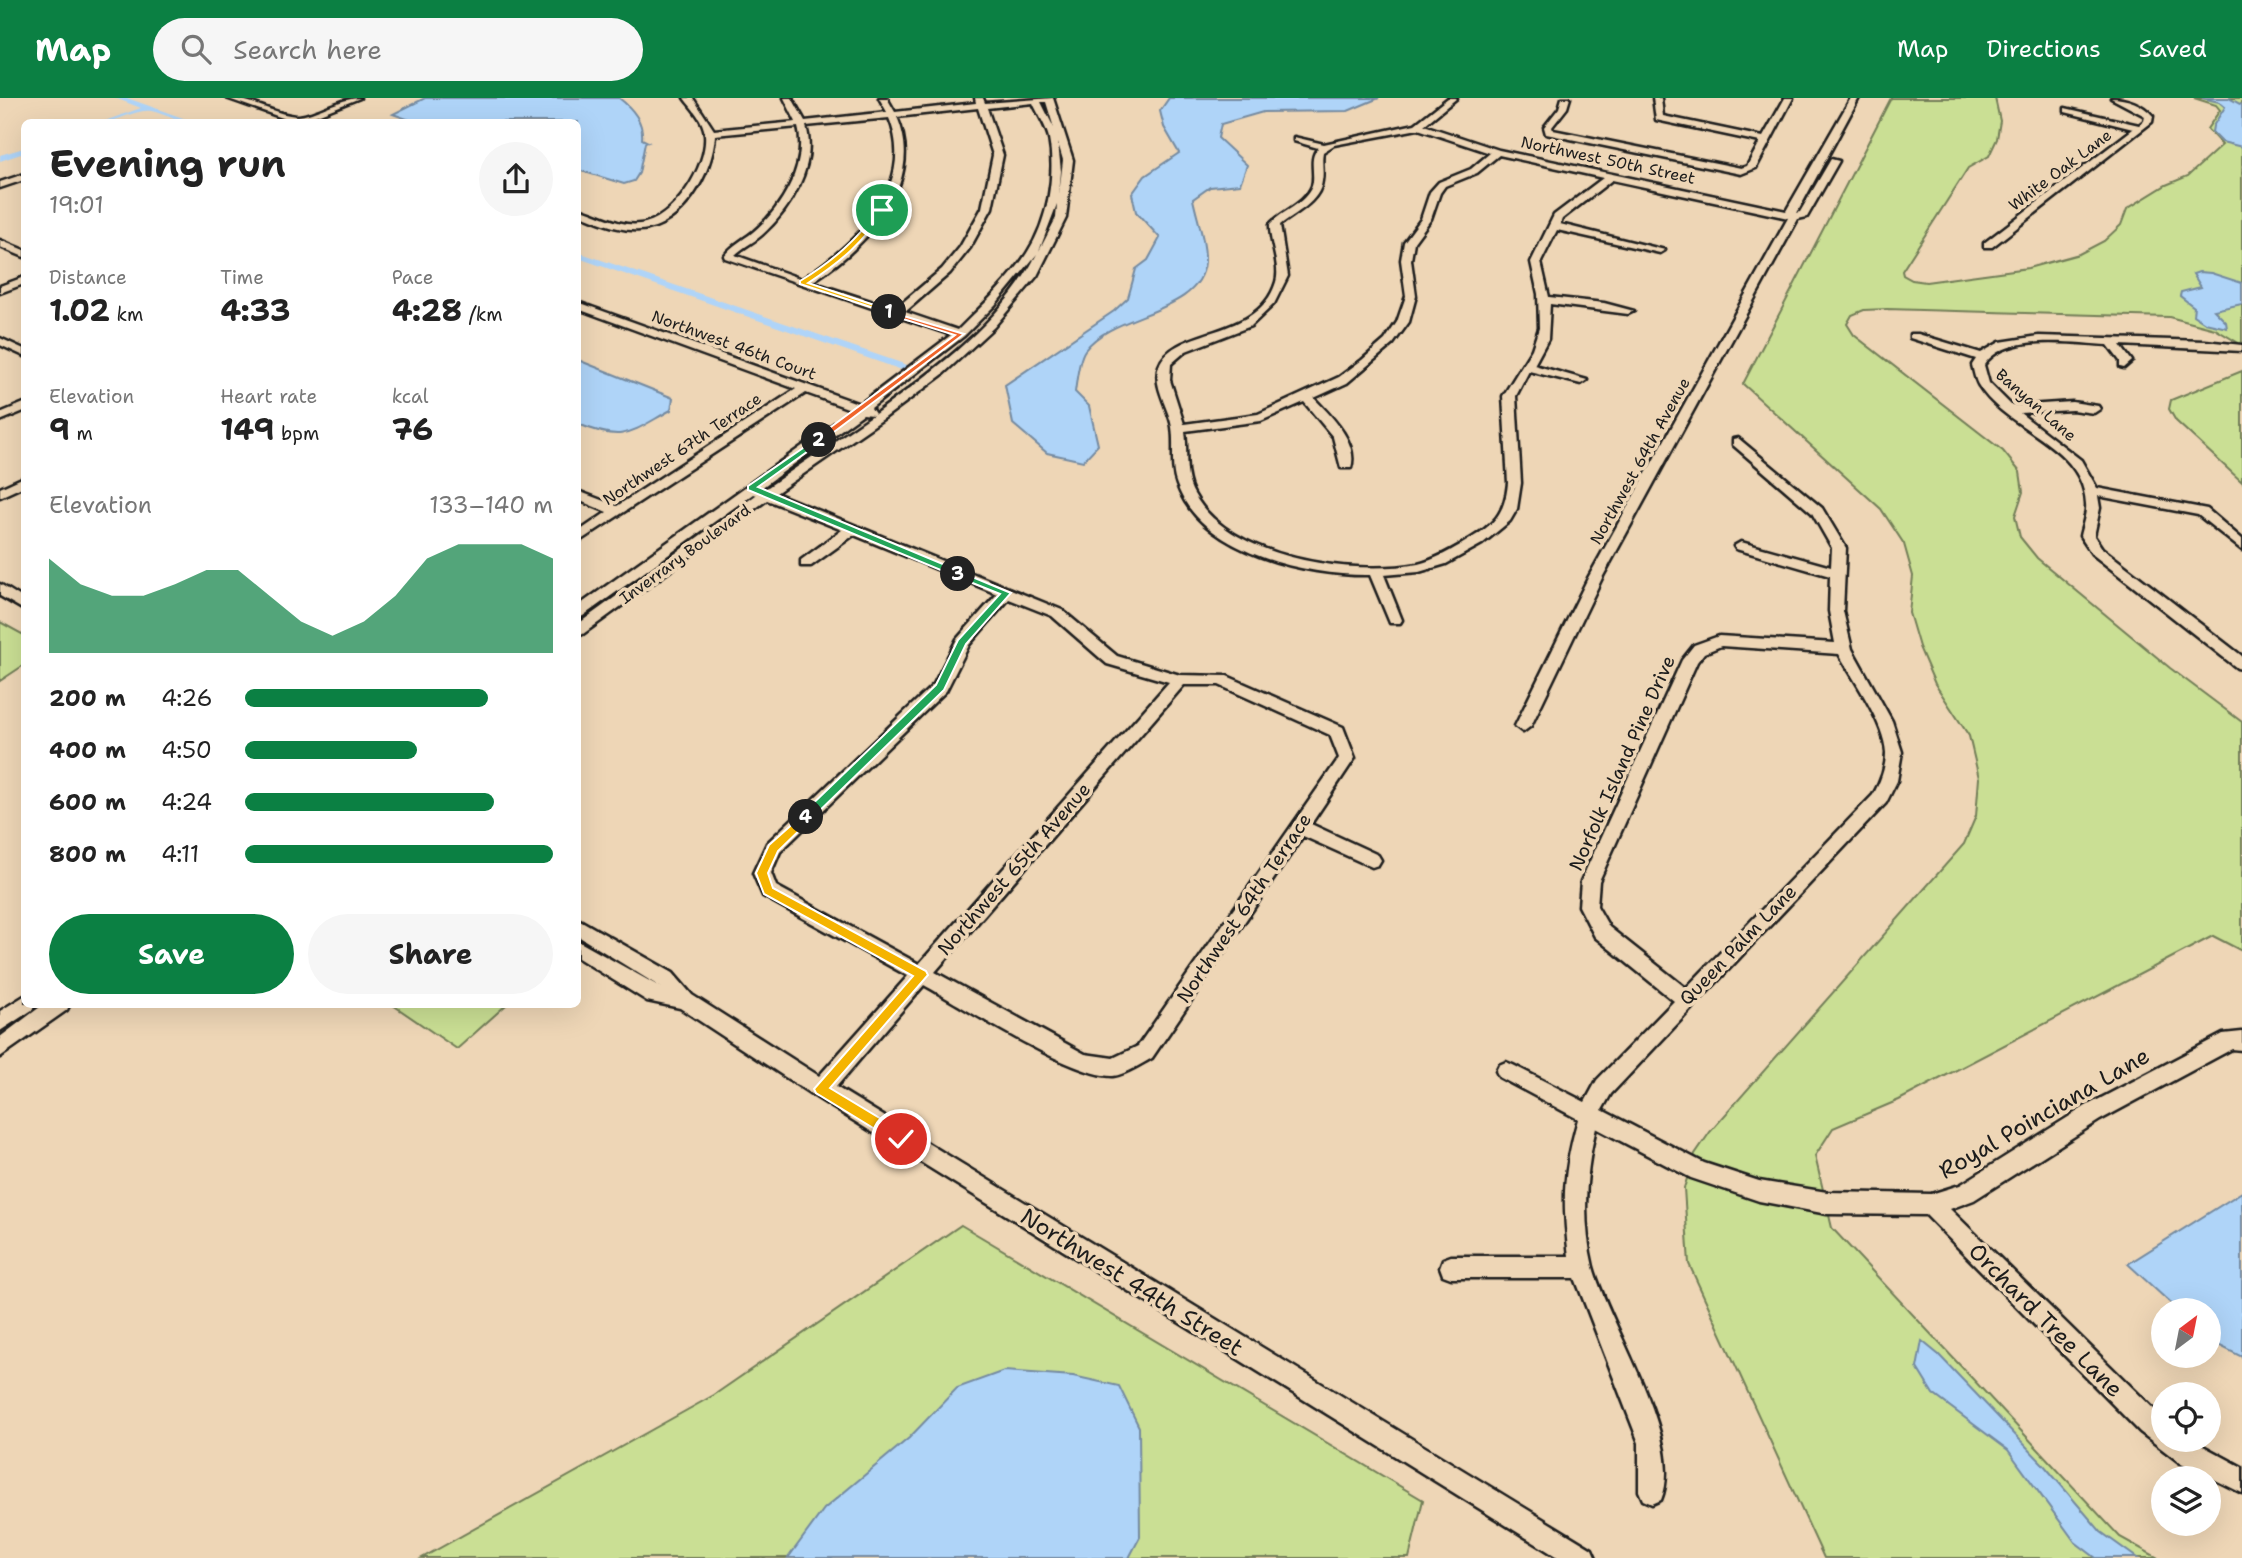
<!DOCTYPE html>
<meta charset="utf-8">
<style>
body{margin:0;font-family:"Shantell Sans",sans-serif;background:#f6f6f6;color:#222;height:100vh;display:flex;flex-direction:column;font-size:26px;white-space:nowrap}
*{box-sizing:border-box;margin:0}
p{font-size:23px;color:#767676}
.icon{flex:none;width:38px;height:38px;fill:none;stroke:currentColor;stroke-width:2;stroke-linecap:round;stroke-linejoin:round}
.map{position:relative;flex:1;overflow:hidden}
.drawer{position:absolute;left:21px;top:21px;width:560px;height:889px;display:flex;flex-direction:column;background:#fff;border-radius:10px;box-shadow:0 7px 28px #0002}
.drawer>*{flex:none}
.needle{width:46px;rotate:32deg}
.tools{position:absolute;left:2151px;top:1200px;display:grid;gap:14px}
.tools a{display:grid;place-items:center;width:70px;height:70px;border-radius:50%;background:#fff;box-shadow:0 7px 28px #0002;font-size:35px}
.pin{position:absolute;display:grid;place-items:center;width:60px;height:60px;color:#fff;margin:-30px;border:4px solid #fff;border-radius:50%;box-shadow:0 2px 7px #0007}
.km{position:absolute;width:35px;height:35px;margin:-18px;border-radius:50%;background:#222;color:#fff;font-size:19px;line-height:35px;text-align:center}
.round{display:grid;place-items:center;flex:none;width:74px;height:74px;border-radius:37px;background:#f6f6f6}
.overview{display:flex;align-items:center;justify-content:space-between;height:119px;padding:0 28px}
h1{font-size:38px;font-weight:700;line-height:52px}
.metrics{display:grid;grid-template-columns:repeat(3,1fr);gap:10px;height:119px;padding:7px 28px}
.metrics div{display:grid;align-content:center}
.metrics b{font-size:30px;font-weight:700}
.metrics small{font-size:19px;font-weight:400}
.metrics p{font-size:19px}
.chart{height:196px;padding:14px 28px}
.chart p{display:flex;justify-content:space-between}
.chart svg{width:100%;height:126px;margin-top:7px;fill:#0b8043;opacity:.7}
.cta{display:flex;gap:14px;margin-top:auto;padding:14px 28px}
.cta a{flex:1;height:80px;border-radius:42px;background:#0b8043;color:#fff;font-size:28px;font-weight:700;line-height:80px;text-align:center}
.cta a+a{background:#f6f6f6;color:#222}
ul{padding:0 28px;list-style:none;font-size:23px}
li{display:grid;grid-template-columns:112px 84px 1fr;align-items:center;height:52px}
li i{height:18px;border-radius:9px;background:#0b8043}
header{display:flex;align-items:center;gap:42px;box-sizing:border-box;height:98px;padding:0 35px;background:#0b8043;color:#fff}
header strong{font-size:33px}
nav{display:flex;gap:38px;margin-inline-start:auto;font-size:24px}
.search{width:490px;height:63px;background:#f6f6f6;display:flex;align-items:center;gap:18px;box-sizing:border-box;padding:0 24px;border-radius:38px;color:#767676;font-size:26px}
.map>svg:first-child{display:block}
.green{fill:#cadf94;stroke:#737e58;stroke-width:2}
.water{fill:#afd4f8;stroke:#748aa0;stroke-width:2}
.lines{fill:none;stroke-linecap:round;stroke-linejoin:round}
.canal{fill:#afd4f8;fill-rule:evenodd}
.minor-casing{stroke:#1c1c1c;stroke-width:5}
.minor{fill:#eed6b6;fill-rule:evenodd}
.split-1{fill:#f5b400;stroke:#fff;stroke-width:2}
.split-2{fill:#f0652b;stroke:#fff;stroke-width:2}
.split-3{fill:#22a559;stroke:#fff;stroke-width:2}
.split-4{fill:#22a559;stroke:#fff;stroke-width:2}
.split-5{fill:#f5b400;stroke:#fff;stroke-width:2}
.labels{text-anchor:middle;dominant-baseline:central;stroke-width:7;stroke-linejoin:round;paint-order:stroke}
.far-street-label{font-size:16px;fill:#1c1c1c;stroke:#eed6b6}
.street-label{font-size:19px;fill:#1c1c1c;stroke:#eed6b6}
.near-street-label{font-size:23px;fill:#1c1c1c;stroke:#eed6b6}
</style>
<header>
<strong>Map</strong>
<div class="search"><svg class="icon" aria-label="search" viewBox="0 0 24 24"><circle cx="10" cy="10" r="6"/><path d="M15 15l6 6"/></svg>Search here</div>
<nav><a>Map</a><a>Directions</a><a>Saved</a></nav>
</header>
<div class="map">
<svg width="2242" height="1460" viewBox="0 0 2242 1460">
<rect width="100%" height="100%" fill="#eed6b6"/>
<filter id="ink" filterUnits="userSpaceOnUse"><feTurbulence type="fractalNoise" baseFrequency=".0143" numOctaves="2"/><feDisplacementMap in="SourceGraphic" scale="14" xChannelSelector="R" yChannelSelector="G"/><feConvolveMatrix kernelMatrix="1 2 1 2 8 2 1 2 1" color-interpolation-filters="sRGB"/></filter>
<g filter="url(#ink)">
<g class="green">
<path d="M1891,0H1995L2000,23L1997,41L1989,58L1968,70L1902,173L1903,177L1912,182L1926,184L2028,170L2079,156L2104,143L2121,127L2127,111L2166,87L2188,78L2222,47L2207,31L2220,12L2216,7L2194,0H2242V247L2215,231L2169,219L1887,211L1864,212L1852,217L1847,226L1854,237L2003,353L2020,374L2023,394L2015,418L2020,439L2037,460L2170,570L2242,624V853L2213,838L1899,1002L1833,1030L1815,1058L1832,1130L2120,1439L2158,1460H1824L1689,1166L1684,1090L1695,1056L1710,1034L1964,746L1976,718L1979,680L1969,638L1935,586L1919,549L1909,515L1913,478L1904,446L1881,411L1743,286Z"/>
<path d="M2242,273V384L2176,323L2169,311L2171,302Z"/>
<path d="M0,524L24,537V567L0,583Z"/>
<path d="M393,907H506L457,951Z"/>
<path d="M961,1127L1423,1402L1409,1460H422L714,1297Z"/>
</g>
<g class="water">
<path d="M425,0H619C632,10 644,24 642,41L648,44L645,45L639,75L634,83L624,86L578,72V24H415L393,16Z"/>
<path d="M1169,0H1379L1348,13L1263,14L1221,26L1218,40L1247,67L1240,86L1210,89L1193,101C1197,121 1206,144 1205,164C1201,216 1113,214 1085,252C1078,262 1077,282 1075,294L1089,308L1098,347L1083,363L1047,355L1013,326L1005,287L1114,213L1128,200L1136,171L1148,162L1160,140L1136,114L1132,96L1145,78L1179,55L1164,29L1160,13Z"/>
<path d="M2202,0H2229L2242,7V49L2222,44L2212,34L2213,28L2225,9L2219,4Z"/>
<path d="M2199,174L2211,175L2242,185V206L2214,212L2226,224L2227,230L2205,225L2193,217L2194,209L2180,198L2181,194L2201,189L2193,176Z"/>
<path d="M578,262L673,300L671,312C629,335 625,345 578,326Z"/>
<path d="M2242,1094V1259L2218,1247L2209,1239L2208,1213H2179L2128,1166Z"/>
<path d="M1922,1243L1939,1257L2043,1366L2101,1434L2137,1460H2096L2075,1444L2008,1352L1933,1296L1917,1270Z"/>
<path d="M1004,1273L1073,1278L1119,1288L1139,1329L1140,1439L1129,1460H788L824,1411L909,1340L957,1290Z"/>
</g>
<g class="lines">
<g class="canal">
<path d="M115,0H127L194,24C178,25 166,16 151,13C136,11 118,24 102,24L141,10Z"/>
<path d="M24,50V55L0,63V57Z"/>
<path d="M578,154L910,268L911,270L902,272L578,160Z"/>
</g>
<defs>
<g id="minor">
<path d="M226,0C251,0 272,16 296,18C312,19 339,0 360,0L307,21L310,24H294Z"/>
<path d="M684,0H693L714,32L796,24L784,0H792L805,23L887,14L879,0H887L895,14L976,5L975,0H983L985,5L1053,0L1073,62L1066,120L1037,178L994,229L942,277L886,319L776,395L1062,512L1117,558L1180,577L1227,578L1343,629L1355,660L1311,726L1378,757L1381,762L1378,767L1372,769L1303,738L1152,960C1141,966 1125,977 1113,978C1072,979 964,909 924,887L836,989L1592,1451L1596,1460H1559L814,998L680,910L647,903L578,860V843L662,890L578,838V821L673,875L692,897L819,978L908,878L763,798L753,775L767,745L934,586L957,541L997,496L854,437L811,468H801V462L842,432L767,402L583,536L578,538V526L756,397L753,396L583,518L578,520V508L853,312L806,295L578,444V434L607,414L578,402V393L617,408L796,291L578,211V204L860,306L951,237L725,160L724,158C732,147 743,142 753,134C781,111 808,67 798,29L715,37C713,75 682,130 640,132C618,134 598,123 578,116V110C598,115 619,129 640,126C673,123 708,68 705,37C704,22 692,11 684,0ZM1041,4H1046L1054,30ZM1033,5C1038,16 1046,28 1049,40C1056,77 1048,123 1027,155C1009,183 982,208 958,232L905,214L950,175L970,150L992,110L1003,57L987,10ZM978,10L993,57L982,110L960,149L942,171L895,211L812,184C864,150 927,87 897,19ZM889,20C918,89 854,147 802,181L735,157C743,149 753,145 762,137C790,112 818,67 806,28ZM1058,45L1063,62L1059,97L1061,73ZM1057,106L1056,120L1039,153ZM1037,156C1003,223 934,273 875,316L871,310L964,238L995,207ZM863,316L873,317L765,391L761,390ZM1009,501L1052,518L1107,566L1169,584L919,866L776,788L771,775L780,754L946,593L969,547ZM1184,587H1219L1330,637L1339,660L1138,948L1113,960L1085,956L935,874Z"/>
<path d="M1448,0H1457L1424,27L1499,52L1786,113L1851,0H1859L1797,115L1800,114L1831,61L1839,63L1807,119L1798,121L1602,480L1531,628L1523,634L1515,628L1588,480L1788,120L1612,82L1562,121L1560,126L1665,152L1660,155L1557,132L1541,164L1549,199L1604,205L1634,213L1628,216L1550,206L1548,241L1534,267L1587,282L1581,286L1529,273L1516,298L1521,385L1517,411L1510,423L1482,446L1446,466L1419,474L1384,477L1402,522L1400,525H1390L1370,477C1306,478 1202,455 1177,387C1170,369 1175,349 1172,329C1169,310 1152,287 1159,268C1174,227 1258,243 1276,184C1281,167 1269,144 1270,126C1282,113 1305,106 1312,88C1316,75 1308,61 1318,50L1294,43V39L1324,46L1415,26ZM1418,31L1490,55L1471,71L1439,84L1430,94L1421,121L1404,144L1401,162L1406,198L1397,224L1385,242L1362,262L1339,279L1258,316L1184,326L1170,282L1171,266L1186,253L1251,228L1274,206L1288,178L1280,127C1295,115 1320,104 1322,83C1324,73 1321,64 1323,54L1334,47ZM1499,57L1603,80L1554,117L1531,164L1538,196L1539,230L1532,251L1503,298L1508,385C1505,417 1493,427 1467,443C1452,452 1435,462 1418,466C1353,478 1229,461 1194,396C1183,376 1188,355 1185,333L1261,323L1304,304L1333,339L1341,370H1351C1359,344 1330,317 1314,300L1347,285L1393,246L1409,224L1416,198L1411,162L1414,144L1431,121L1440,95L1445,88L1477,75Z"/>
<path d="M1562,0H1570L1567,10L1552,29L1553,32L1741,70L1747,68L1760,44L1656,22L1653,0H1661L1663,18L1763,39L1785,0H1793L1756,70L1741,76L1546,36L1544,29L1559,10Z"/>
<path d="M2111,0C2127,0 2143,6 2153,18L2152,24L1992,149H1984V145L2133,31L2065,14V10L2139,27L2144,23L2145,18Z"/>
<path d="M24,76V82L0,90V84Z"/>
<path d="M0,142L24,152V159L0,149Z"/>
<path d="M24,179V186L0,195V188Z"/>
<path d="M1910,236H1918L1981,255L2000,244L2039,238L2205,243L2242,247V253L2120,247L2132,263L2124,270L2120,269V263L2108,247C2073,245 2006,234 1984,267L1989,285L2012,308L2072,304L2098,308L2100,311L2094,315L2072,312L2020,315L2081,362L2097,390L2207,411L2242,441V452L2198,417L2098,398L2100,410L2094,438L2102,450L2242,558V571L2237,570L2092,456L2080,438C2082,428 2087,416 2086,406C2083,346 2007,333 1979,288C1975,282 1974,274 1972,267L1976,261L1910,240Z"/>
<path d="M0,240L24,251V258L0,247Z"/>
<path d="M24,305V313L0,323V315Z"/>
<path d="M1738,340L1822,410L1846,450L1843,513L1852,551L1892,623L1902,654L1897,683L1886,705L1611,996L1602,1012L1704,1065L1759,1083L1827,1094L1931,1096L1960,1087L2086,1008L2223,936L2242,934V952L2232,951L2100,1022L1974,1102L1950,1111L2163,1320V1342H2192L2242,1369V1395L2179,1364L2140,1334L1926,1117L1827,1116L1759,1103L1691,1080L1596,1030C1585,1075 1582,1123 1593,1169C1610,1230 1686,1342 1661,1402L1652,1406L1643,1402L1639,1393V1345L1575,1180H1451L1443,1177L1440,1169L1443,1161L1451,1158H1569C1562,1103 1563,1074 1578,1021L1499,979L1496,973L1499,967L1506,964L1513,967L1585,1004L1597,982L1674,903L1595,839L1579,808L1581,783L1682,562L1694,547L1719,538L1835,545L1829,513L1830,478L1736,451L1734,448L1741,444L1831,469L1832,450L1812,415L1733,347V341ZM1721,548L1839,556C1853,581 1885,626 1886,655C1886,669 1880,685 1873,697L1686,890L1609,829L1597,808L1599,783L1697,564L1704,555Z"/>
<path d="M24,379V388L0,399V390Z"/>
<path d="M0,486L24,501V512L0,498Z"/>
<path d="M24,898V906H35L32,912L0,933V913Z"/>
<path d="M44,906H70L67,912L0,959V939Z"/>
</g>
</defs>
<use href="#minor" class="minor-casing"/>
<use href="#minor" class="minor"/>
</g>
</g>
<path class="split-1" d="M880,110L885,112C862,145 842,163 808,185L892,213V216L800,186V183C833,163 857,142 880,110Z"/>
<path class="split-2" d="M887,213L964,236L822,343H816V340L955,237L887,216Z"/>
<path class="split-3" d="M819,339L822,343L758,389L962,474V478H955L748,392V388Z"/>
<path class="split-4" d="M958,473L1011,495L966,546L944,592L810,722H802V716L936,587L958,542L1000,496L955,478L954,476Z"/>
<path class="split-5" d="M806,714L810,716V722L778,753L768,775L773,790L926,873L928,877L830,990L906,1036L908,1041L901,1047L816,995L814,991L913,878L764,796L756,775L769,747Z"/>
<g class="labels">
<g class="far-street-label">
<text transform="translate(1608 62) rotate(12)">Northwest 50th Street</text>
<text transform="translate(2060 72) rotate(-37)">White Oak Lane</text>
<text transform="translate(734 247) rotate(20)">Northwest 46th Court</text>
<text transform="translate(2036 307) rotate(41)">Banyan Lane</text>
<text transform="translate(682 351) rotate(-34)">Northwest 67th Terrace</text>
<text transform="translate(1640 363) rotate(-61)">Northwest 64th Avenue</text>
<text transform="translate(685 456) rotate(-36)">Inverrary Boulevard</text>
</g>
<g class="street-label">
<text transform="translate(1622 665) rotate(-66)">Norfolk Island Pine Drive</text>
<text transform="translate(1014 771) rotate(-49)">Northwest 65th Avenue</text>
<text transform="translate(1244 810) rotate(-56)">Northwest 64th Terrace</text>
<text transform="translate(1738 847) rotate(-46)">Queen Palm Lane</text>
</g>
<g class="near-street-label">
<text transform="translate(2044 1015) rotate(-30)">Royal Poinciana Lane</text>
<text transform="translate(1132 1184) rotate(32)">Northwest 44th Street</text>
<text transform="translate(2046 1222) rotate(45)">Orchard Tree Lane</text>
</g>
</g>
</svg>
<div class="tools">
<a><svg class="needle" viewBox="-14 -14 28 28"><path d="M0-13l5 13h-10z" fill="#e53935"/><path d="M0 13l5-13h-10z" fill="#767676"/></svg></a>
<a><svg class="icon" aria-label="locate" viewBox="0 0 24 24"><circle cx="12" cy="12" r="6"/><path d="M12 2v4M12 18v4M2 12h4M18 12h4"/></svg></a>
<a><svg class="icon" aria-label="layers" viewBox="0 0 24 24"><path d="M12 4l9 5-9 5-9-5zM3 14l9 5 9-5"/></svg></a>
</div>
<div class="pin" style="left:882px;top:112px;background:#1e9e55"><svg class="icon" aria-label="arrive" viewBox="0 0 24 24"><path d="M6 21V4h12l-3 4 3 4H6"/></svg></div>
<div class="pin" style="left:901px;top:1041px;background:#d93025"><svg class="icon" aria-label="check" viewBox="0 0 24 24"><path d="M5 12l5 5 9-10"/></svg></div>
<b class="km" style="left:889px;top:214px">1</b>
<b class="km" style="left:819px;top:342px">2</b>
<b class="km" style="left:958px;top:476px">3</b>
<b class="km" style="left:806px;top:719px">4</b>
<section class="drawer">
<div class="overview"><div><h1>Evening run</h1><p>19:01</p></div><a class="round"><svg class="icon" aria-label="share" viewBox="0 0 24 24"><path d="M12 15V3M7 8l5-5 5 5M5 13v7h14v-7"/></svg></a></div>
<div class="metrics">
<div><p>Distance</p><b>1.02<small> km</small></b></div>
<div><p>Time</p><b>4:33</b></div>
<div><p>Pace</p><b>4:28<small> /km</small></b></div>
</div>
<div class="metrics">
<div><p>Elevation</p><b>9<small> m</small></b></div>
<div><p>Heart rate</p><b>149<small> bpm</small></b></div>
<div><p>kcal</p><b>76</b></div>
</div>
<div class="chart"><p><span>Elevation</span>133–140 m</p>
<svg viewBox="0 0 160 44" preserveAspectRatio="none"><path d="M0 44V11L10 20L20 24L30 24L40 20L50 15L60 15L70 24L80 33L90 38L100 33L110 24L120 11L130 6L140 6L150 6L160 11V44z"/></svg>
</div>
<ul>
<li><b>200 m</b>4:26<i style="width:79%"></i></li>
<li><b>400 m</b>4:50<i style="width:56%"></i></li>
<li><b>600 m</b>4:24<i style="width:81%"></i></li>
<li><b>800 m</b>4:11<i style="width:100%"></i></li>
</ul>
<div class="cta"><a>Save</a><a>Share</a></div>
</section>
</div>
